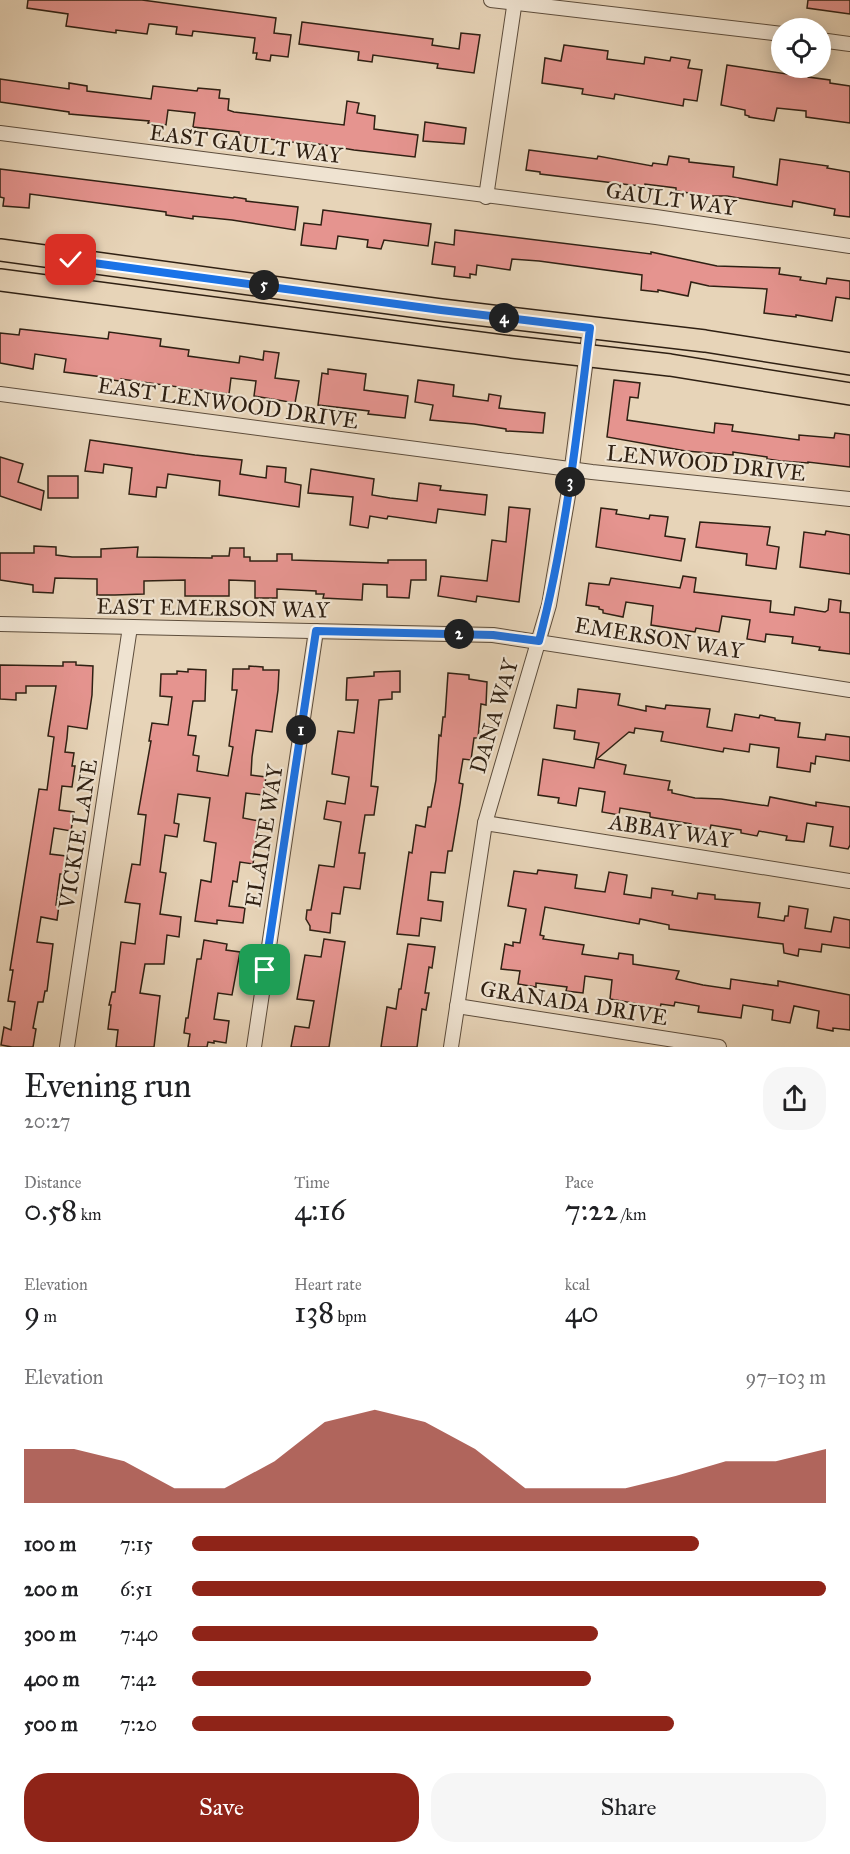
<!DOCTYPE html>
<meta charset="utf-8">
<style>
body{margin:0;font-family:"IM FELL Great Primer",serif;background:#f6f6f6;color:#202124;height:100vh;display:flex;flex-direction:column;font-size:22px;white-space:nowrap}
*{box-sizing:border-box;margin:0}
p{font-size:20px;color:#757577}
.icon{flex:none;width:33px;height:33px;fill:none;stroke:currentColor;stroke-width:2;stroke-linecap:round;stroke-linejoin:round}
.map{position:relative;height:1047px;overflow:hidden}
.details{display:flex;flex-direction:column;background:#fff;flex:1}
.details>*{flex:none}
.fabs{position:absolute;left:771px;top:18px;display:grid;gap:12px}
.fabs a{display:grid;place-items:center;width:60px;height:60px;border-radius:50%;background:#fff;box-shadow:0 3px 15px #0003;font-size:30px}
.pin{position:absolute;display:grid;place-items:center;width:51px;height:51px;color:#fff;margin:-26px;border-radius:12px;box-shadow:0 3px 9px #0006}
.km{position:absolute;width:30px;height:30px;margin:-15px;border-radius:50%;background:#222;color:#fff;font-size:16px;line-height:30px;text-align:center}
.round{display:grid;place-items:center;flex:none;width:63px;height:63px;border-radius:24px;background:#f6f6f6}
.headline{display:flex;align-items:center;justify-content:space-between;height:102px;padding:0 24px}
h1{font-size:33px;font-weight:600;line-height:45px}
.figures{display:grid;grid-template-columns:repeat(3,1fr);gap:9px;height:102px;padding:6px 24px}
.figures div{display:grid;align-content:center}
.figures b{font-size:30px;font-weight:600}
.figures small{font-size:16px;font-weight:400}
.figures p{font-size:16px}
.chart{height:168px;padding:12px 24px}
.chart p{display:flex;justify-content:space-between}
.chart svg{width:100%;height:108px;margin-top:6px;fill:#8f2418;opacity:.7}
.primary-button{display:flex;gap:12px;margin-top:auto;padding:12px 24px}
.primary-button a{flex:1;height:69px;border-radius:24px;background:#8f2418;color:#fff;font-size:24px;font-weight:600;line-height:69px;text-align:center}
.primary-button a+a{background:#f6f6f6;color:#202124}
ul{padding:0 24px;list-style:none;font-size:20px}
li{display:grid;grid-template-columns:96px 72px 1fr;align-items:center;height:45px}
li i{height:15px;border-radius:8px;background:#8f2418}
.map>svg:first-child{display:block}
.building{fill:#e5948f;stroke:#2f2013;stroke-width:1.5}
.lines{fill:none;stroke-linecap:round;stroke-linejoin:round}
.minor-casing{stroke:#5d4d3c;stroke-width:16}
.primary-casing{stroke:#2f2013;stroke-width:24}
.minor{stroke:#efe3d1;stroke-width:14}
.primary{stroke:#e7d4b8;stroke-width:21}
.route-casing{stroke:#fff;stroke-width:12}
.route{stroke:#1a73e8;stroke-width:8}
.labels{text-anchor:middle;dominant-baseline:central;stroke-width:4.5;stroke-linejoin:round;paint-order:stroke}
.street-label{font-size:22px;fill:#2f2013;stroke:#efe3d1}
</style>
<div class="map">
<svg width="850" height="1047" viewBox="0 0 850 1047">
<rect width="100%" height="100%" fill="#e7d4b8"/>
<filter id="stains"><feTurbulence type="fractalNoise" baseFrequency=".00333" numOctaves="4"/><feColorMatrix values="0 0 0 0 .2 0 0 0 0 .09 0 0 0 0 .02 0 0 0 .5 -.17"/></filter>
<radialGradient id="worn" r=".72"><stop offset=".6" stop-color="#630" stop-opacity="0"/><stop offset="1" stop-color="#630" stop-opacity=".3"/></radialGradient>
<g class="building">
<path d="M28,0H142L276,18L274,33L291,35L288,57L271,55L270,61L256,59L257,53H253L255,38L193,31L192,36L176,34L177,27L151,24H149L147,34L116,30V33L66,26L68,14L27,8Z"/>
<path d="M808,0H850V14L807,8Z"/>
<path d="M302,22L433,39L432,45L459,49L461,33L480,35L474,73L437,68L438,64L373,55L372,62L358,60L359,52L299,44Z"/>
<path d="M564,45L608,51L607,59L644,64L645,57L670,61L671,57L690,60L688,68L702,70L697,101L684,99L683,106L615,94L614,99L582,94L583,89L542,83L545,58L561,61Z"/>
<path d="M727,65L793,75V69L809,71L808,77L830,80V83L850,86V123L806,117V111L777,108L774,121L749,117V116L745,115V110L721,105Z"/>
<path d="M0,79L69,89V83L87,86V91L151,99L153,86L197,91L198,88L220,90L219,98L229,99L228,110L234,112L344,125L347,101L359,103L357,113L375,116L374,129L418,135L415,157L354,150L307,142L306,144L269,139L268,140L239,135V132L193,127L195,113L168,110L166,125L148,123L149,121L69,114V112L0,102Z"/>
<path d="M425,122L466,128L464,144L423,141Z"/>
<path d="M529,150L597,159L598,156L652,166L653,163L667,165L669,156L689,159V162L734,167L733,177L777,185L780,159L828,166L827,168L850,172V217L834,215L835,209L793,201L792,207L727,196H710L676,191V188L645,184V186L631,185L540,174V172L526,170Z"/>
<path d="M0,169L233,198L234,197L246,199V201L298,207L295,230L232,220L193,216V219L166,215V212L30,194L29,208L3,206L4,198L0,197Z"/>
<path d="M323,210L431,224L428,246L384,240L381,249L367,247L368,240L338,236L336,249L301,245L304,223L321,225Z"/>
<path d="M455,230L651,254V252L717,266L780,268L779,274L801,277L800,280L826,284L827,278L850,281V299L836,297L832,321L796,315V317L764,313L767,289L709,286L691,282L688,296L658,290V292L641,290L642,275L539,261L512,259L510,270L477,265L476,275L470,274V278L454,276L455,267L432,264L435,242L454,245Z"/>
<path d="M20,329L108,339L109,332L161,339L160,346L189,350L188,356L239,363L240,356L263,360L264,351L279,353L275,378L299,381L295,403L254,396L256,381L231,378L229,394L121,379L120,381L104,379L103,377L64,372L66,359L35,354L33,369L0,363V333L19,335Z"/>
<path d="M328,369L366,374L364,390L408,396L405,418L368,414L369,411L318,405L322,373L328,374Z"/>
<path d="M418,380L454,385L453,396L488,401L489,394L501,396L499,408L545,413L543,433L506,431V429L474,424L430,420L433,405L415,402Z"/>
<path d="M614,380L640,383L638,398L630,397L627,420L714,433L715,423L733,425L732,431L799,440V435L834,438L835,433L850,435V467L808,462V463L781,461L767,459V457L733,452V455L686,451L607,437Z"/>
<path d="M90,440L195,455L242,460L240,474L266,478L267,466L286,468L285,482L301,485L299,507L219,495L220,481L168,474L166,488L157,487L156,497L129,494L132,468L104,464L103,473L85,471Z"/>
<path d="M0,457L23,464L18,482L44,491L41,510L0,496Z"/>
<path d="M311,469L374,479L372,495L390,498L417,501L419,483L441,486L440,490L487,495L485,515L438,509L436,523L388,516L387,519L370,516L368,528L350,525L353,497L308,493Z"/>
<rect x="48" y="476" width="30" height="22"/>
<path d="M509,507L530,509L519,602L477,596L476,602L438,596L441,576L487,581L492,540L506,542Z"/>
<path d="M601,508L617,510L616,514L649,519L650,515L668,517L665,536L685,539L681,561L596,547Z"/>
<path d="M700,522L770,527L767,545L779,547L776,569L746,565L747,554L696,547Z"/>
<path d="M826,531L850,535V574L800,567L804,532L825,535Z"/>
<path d="M34,546L56,547V555L72,557H101V549L138,547L137,557L212,558V556H229L230,548H244V557H250V561H277V554H292V560L388,563V560H426V580H411L409,598L387,597V585L363,584L362,600L323,598L324,594H316V591L277,589V598H255V581L229,580V596H185V580L144,581V594L115,595H97V579L55,578L53,593L33,592V585L0,580V553H34Z"/>
<path d="M683,576L696,578L694,592L771,601L770,612L794,615L795,607L825,612L828,610L829,599L841,601L840,612L850,613V654L819,650L820,647L792,643L793,637L766,634L765,642L747,639L750,620L722,616L719,632L696,628L695,632L651,625L653,606L626,602L623,617L603,613V610L599,609V607L586,605L589,583L609,585L611,578L680,588Z"/>
<path d="M63,662H76V665L93,666L92,695L87,729L68,726L67,738L65,752L74,753L72,766H75L72,787L62,786L59,810L74,812L71,831L54,828L50,854L66,856L63,874H60L56,905H59L57,920L41,917L37,942L53,944L47,991H45L43,1002H38L33,1028L36,1029L33,1047H12L1,1045L4,1027L11,1030L15,1002L8,1001L13,970H10L39,789L47,790L54,737L48,736L56,686H26V693H16V700L0,699V665L63,666Z"/>
<path d="M249,666L263,667V670H279L278,690L272,732L256,730L252,757L251,775L266,777L263,795L246,793L243,818L259,821L253,864L240,862L237,882L233,881L229,906L245,908L243,923L217,920V924L195,921L201,880L211,882L216,843L204,841L210,798L178,794L174,823L179,824L177,837L165,835L160,872L166,873L160,914L181,917L179,937L167,935L164,964H145L140,993L160,996L154,1047H116L118,1030L108,1029L111,1005H109L112,992H115L121,942L135,944L140,904L125,902L132,864L140,865L146,815L138,814L151,741H149L152,723L168,725L172,697L160,696L161,674H177V671L188,672V669L206,670L205,701H193L188,735L196,736L193,755L199,756L197,771L228,776L233,747L229,746L237,690H232L233,669H249Z"/>
<path d="M400,671V692H392V699L379,700L371,786L378,787L374,815H365L359,853H365L360,889L344,887L340,914L332,913L330,933L310,930V926L306,919L307,910H311L319,865L334,867L341,822L324,819L327,801L345,804L349,777L332,774L338,731L354,733L358,700H346L347,678L374,676V672Z"/>
<path d="M448,673L469,675V679L487,682L486,705L481,704L478,738H474L471,760L463,759L459,783L463,784L460,804L452,851H448L445,873L431,872L428,900L443,902L441,921L421,918L419,936L397,934L409,852L412,853L416,825L425,827L428,807H431L436,780L439,735L441,736L443,717H445Z"/>
<path d="M578,689L620,694L618,705L646,711V706L665,709L666,705L710,709L707,727L732,731L735,714L759,718L760,715L775,718V720L800,723L798,737L825,740L826,734L850,737V761L816,756L815,764L811,763L810,772L777,767L779,748L750,744L749,752L724,748L723,752L661,741L663,732L635,728L634,733L629,732L597,759L626,765L624,774L670,781L668,790H672V793L695,798L721,799L768,806L770,797L816,806V802L850,807V845L848,849L830,846L833,827L807,823L804,842L786,840L787,836L759,831L757,836L741,833V830L711,825L710,829L691,825V824L650,817V813L620,808L619,815L602,812L605,792L579,788L576,806L558,803L559,798L538,795L543,759L594,768L599,743L574,739L575,731L554,728L557,705L576,708Z"/>
<path d="M538,870L577,875L575,888L605,892L609,872L627,875L624,894L651,898L652,888L673,891L672,895L697,899L698,893L715,895V899L760,903L758,917L784,921L785,916H788L789,906L808,909L805,928L831,932L834,917L850,920V948L822,944L821,952L799,949L798,956L784,953L783,944L669,929V925L640,919L639,924L545,907L540,935L544,936L543,939L584,945L582,954L618,959L619,953L633,955V964L679,971L676,979L703,985L730,989L731,979L778,986V981L850,995V1030L833,1028V1031L817,1028L819,1011L794,1006L790,1023L772,1020L773,1010L743,1005L741,1018L698,1012L699,1006L675,1002L674,1006L661,1004L660,1008L610,999L612,980L585,976L583,993L566,991L567,987L536,983V987L518,984L520,971L501,969L505,944L513,946V942L520,943L526,909L508,906L514,871L537,874Z"/>
<path d="M324,939L345,942L329,1047H291L295,1026L309,1028L314,1001L297,999L305,955L321,957Z"/>
<path d="M204,940L227,944L226,950L240,952L232,995L218,993L214,1019L229,1021L226,1043L214,1041V1043L208,1042L207,1047H188L190,1034L184,1033L186,1018H188L197,959H201Z"/>
<path d="M408,944L435,947L432,968L429,967L425,993H429L426,1010L422,1009L417,1047H381L387,1007L396,1009L399,989H401Z"/>
</g>
<g class="lines">
<defs>
<g id="minor">
<path d="M491,0L782,34"/>
<path d="M820,40L850,44"/>
<path d="M0,133L656,217L850,246"/>
<path d="M486,197L515,0"/>
<path d="M0,394L592,472L850,499"/>
<path d="M0,624L493,635L850,690"/>
<path d="M485,823L850,881"/>
<path d="M457,1006L719,1047"/>
<path d="M67,1047L130,627"/>
<path d="M254,1047L316,631"/>
<path d="M451,1047L485,823L549,605L569,490L590,328"/>
</g>
<g id="primary">
<path d="M0,250L441,310L705,341L850,364"/>
<path d="M0,280L512,347L670,365L850,394"/>
</g>
</defs>
<use href="#minor" class="minor-casing"/>
<use href="#primary" class="primary-casing"/>
<use href="#minor" class="minor"/>
<use href="#primary" class="primary"/>
</g>
<g class="lines">
<defs>
<path id="route" d="M71,260L441,310L590,328C577,432 566,539 539,641L493,635L316,631L265,970"/>
</defs>
<use href="#route" class="route-casing"/>
<use href="#route" class="route"/>
</g>
<g class="labels">
<g class="street-label">
<text transform="translate(246 144) rotate(7)">EAST GAULT WAY</text>
<text transform="translate(671 199) rotate(8)">GAULT WAY</text>
<text transform="translate(228 403) rotate(8)">EAST LENWOOD DRIVE</text>
<text transform="translate(706 463) rotate(6)">LENWOOD DRIVE</text>
<text transform="translate(213 608) rotate(1)">EAST EMERSON WAY</text>
<text transform="translate(659 638) rotate(9)">EMERSON WAY</text>
<text transform="translate(494 716) rotate(-73)">DANA WAY</text>
<text transform="translate(671 831) rotate(9)">ABBAY WAY</text>
<text transform="translate(78 834) rotate(-81)">VICKIE LANE</text>
<text transform="translate(264 836) rotate(-81)">ELAINE WAY</text>
<text transform="translate(574 1003) rotate(9)">GRANADA DRIVE</text>
</g>
</g>
<rect width="100%" height="100%" filter="url(#stains)"/>
<rect width="100%" height="100%" fill="url(#worn)"/>
</svg>
<div class="fabs">
<a><svg class="icon" aria-label="locate" viewBox="0 0 24 24"><circle cx="12" cy="12" r="6"/><path d="M12 2v4M12 18v4M2 12h4M18 12h4"/></svg></a>
</div>
<div class="pin" style="left:265px;top:970px;background:#1e9e55"><svg class="icon" aria-label="arrive" viewBox="0 0 24 24"><path d="M6 21V4h12l-3 4 3 4H6"/></svg></div>
<div class="pin" style="left:71px;top:260px;background:#d93025"><svg class="icon" aria-label="check" viewBox="0 0 24 24"><path d="M5 12l5 5 9-10"/></svg></div>
<b class="km" style="left:301px;top:730px">1</b>
<b class="km" style="left:459px;top:634px">2</b>
<b class="km" style="left:570px;top:482px">3</b>
<b class="km" style="left:504px;top:318px">4</b>
<b class="km" style="left:264px;top:285px">5</b>
</div>
<section class="details">
<div class="headline"><div><h1>Evening run</h1><p>20:27</p></div><a class="round"><svg class="icon" aria-label="share" viewBox="0 0 24 24"><path d="M12 15V3M7 8l5-5 5 5M5 13v7h14v-7"/></svg></a></div>
<div class="figures">
<div><p>Distance</p><b>0.58<small> km</small></b></div>
<div><p>Time</p><b>4:16</b></div>
<div><p>Pace</p><b>7:22<small> /km</small></b></div>
</div>
<div class="figures">
<div><p>Elevation</p><b>9<small> m</small></b></div>
<div><p>Heart rate</p><b>138<small> bpm</small></b></div>
<div><p>kcal</p><b>40</b></div>
</div>
<div class="chart"><p><span>Elevation</span>97–103 m</p>
<svg viewBox="0 0 160 44" preserveAspectRatio="none"><path d="M0 44V22L10 22L20 27L30 38L40 38L50 27L60 11L70 6L80 11L90 22L100 38L110 38L120 38L130 33L140 27L150 27L160 22V44z"/></svg>
</div>
<ul>
<li><b>100 m</b>7:15<i style="width:80%"></i></li>
<li><b>200 m</b>6:51<i style="width:100%"></i></li>
<li><b>300 m</b>7:40<i style="width:64%"></i></li>
<li><b>400 m</b>7:42<i style="width:63%"></i></li>
<li><b>500 m</b>7:20<i style="width:76%"></i></li>
</ul>
<div class="primary-button"><a>Save</a><a>Share</a></div>
</section>
